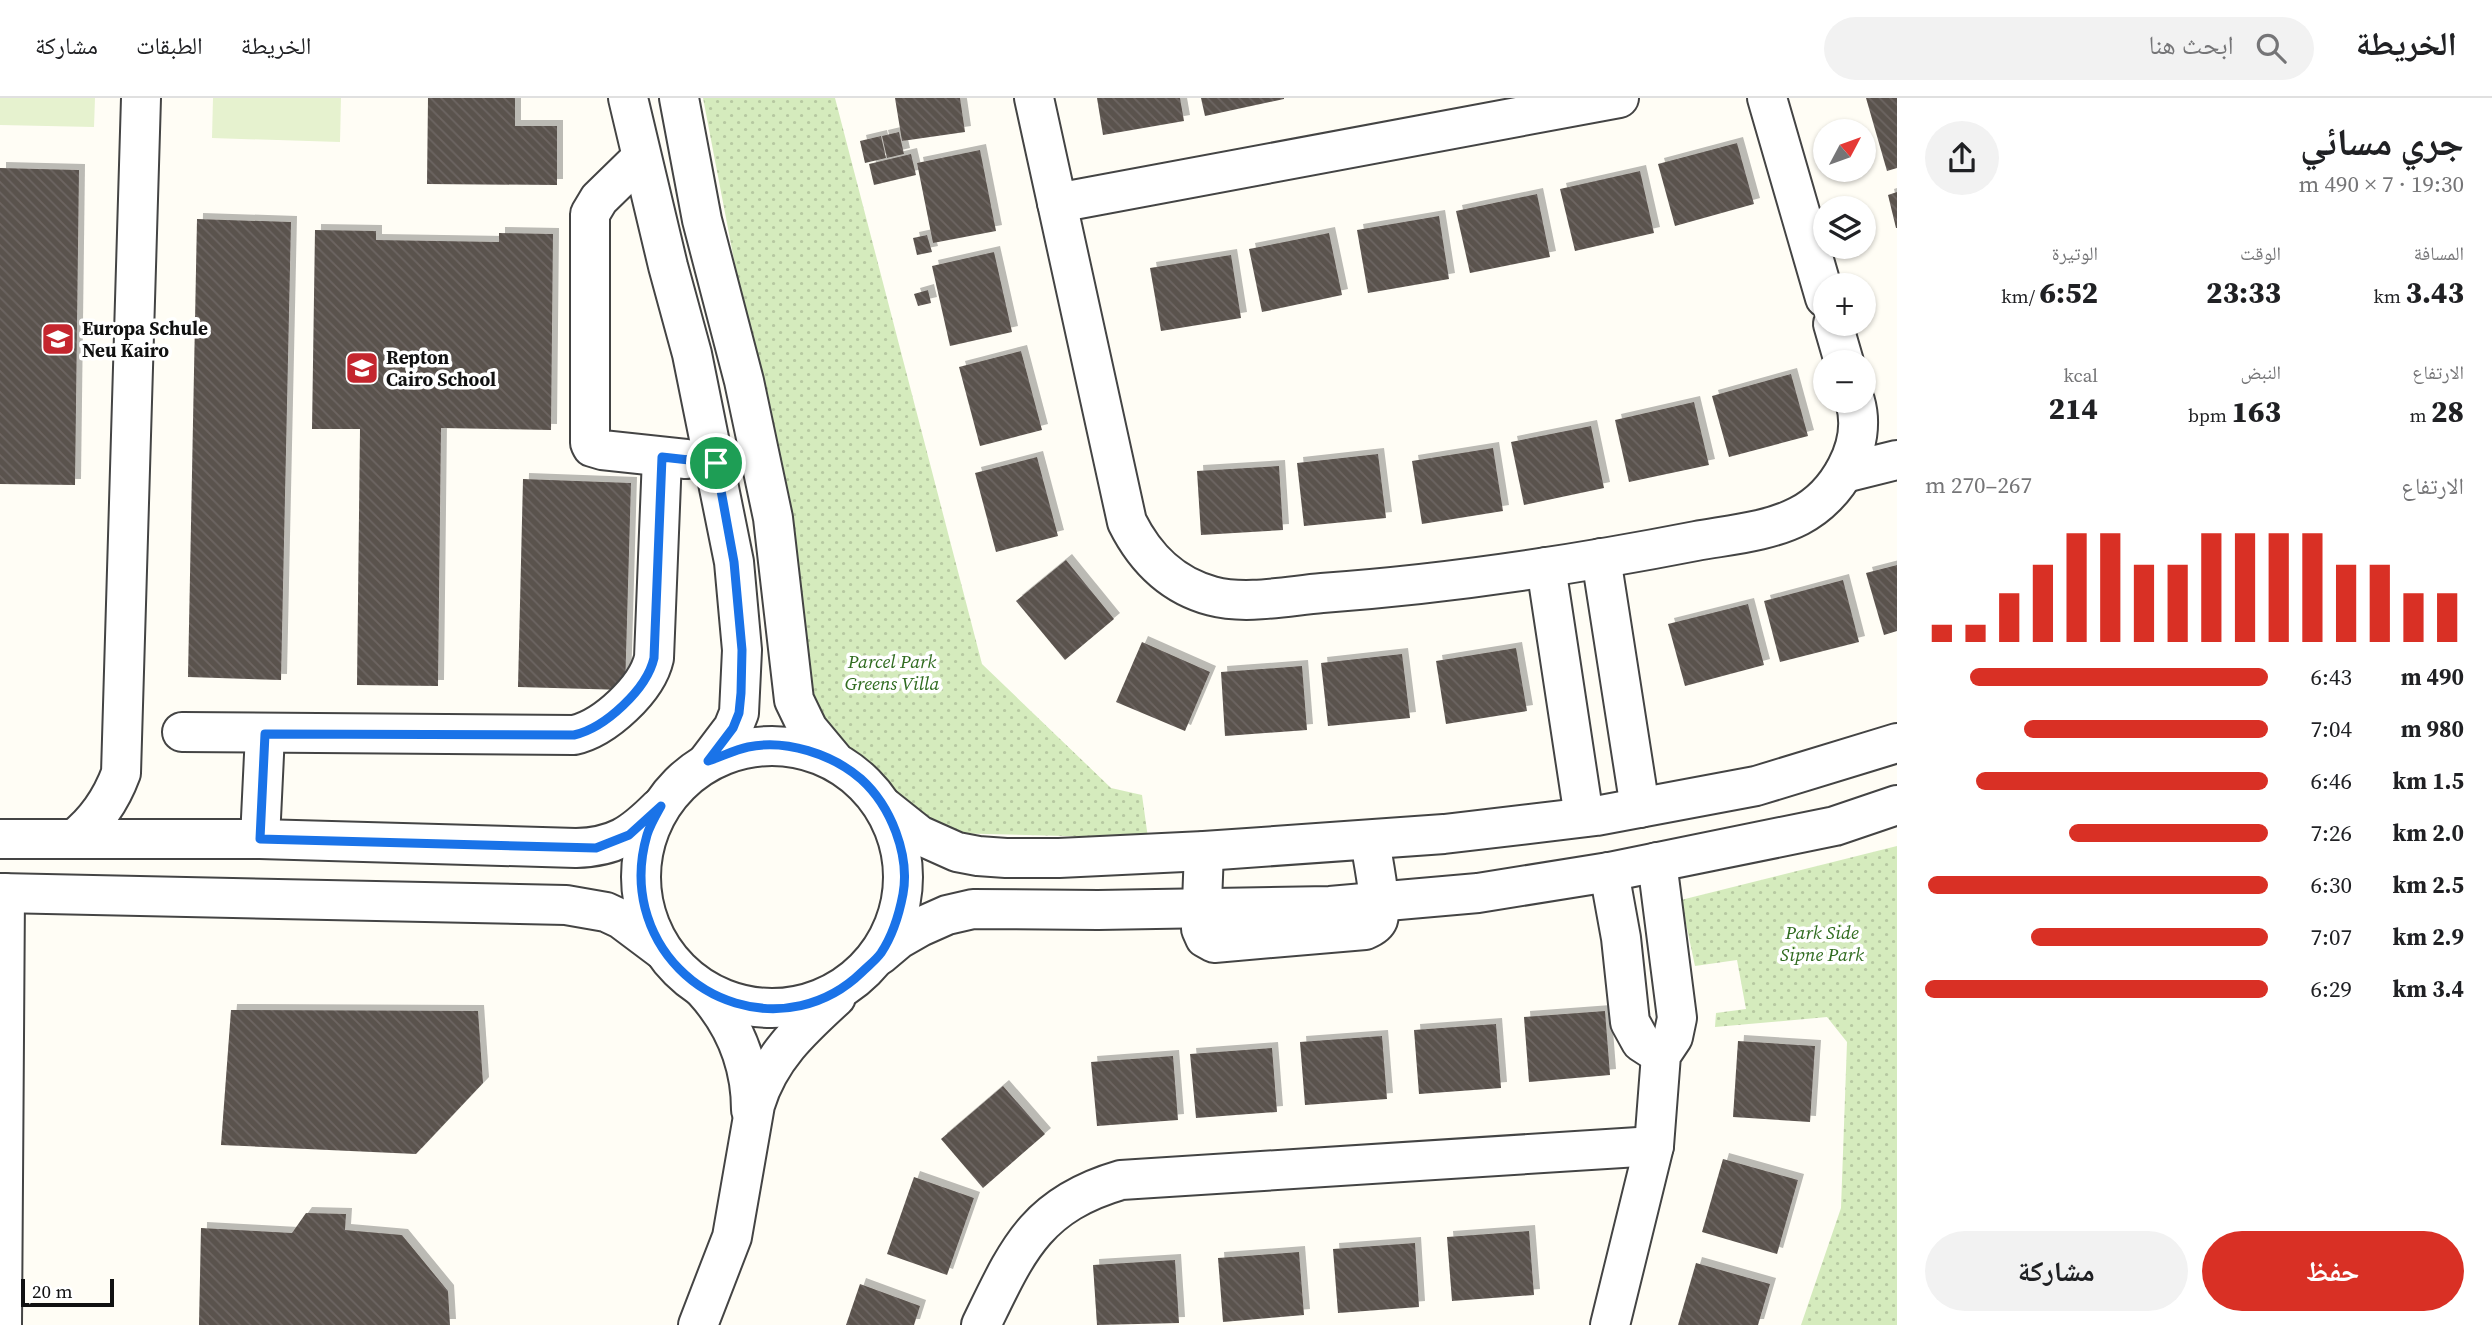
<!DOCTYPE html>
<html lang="ar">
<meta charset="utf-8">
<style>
body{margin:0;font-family:"Source Serif 4","Noto Naskh Arabic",serif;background:#f2f2f2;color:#202124;direction:rtl;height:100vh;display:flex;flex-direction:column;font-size:26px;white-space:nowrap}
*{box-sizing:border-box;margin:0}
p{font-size:23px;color:#757577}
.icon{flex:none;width:38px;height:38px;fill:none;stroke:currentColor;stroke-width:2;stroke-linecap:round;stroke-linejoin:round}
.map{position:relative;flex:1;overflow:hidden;direction:ltr}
.side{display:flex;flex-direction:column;background:#fff;width:595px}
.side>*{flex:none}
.needle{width:46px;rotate:49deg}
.fabs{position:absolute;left:1813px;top:21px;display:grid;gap:14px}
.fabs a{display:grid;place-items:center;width:63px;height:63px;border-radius:50%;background:#fff;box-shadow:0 2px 5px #0004;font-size:35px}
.scale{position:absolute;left:21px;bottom:18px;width:93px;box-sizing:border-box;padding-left:7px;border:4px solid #111;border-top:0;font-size:19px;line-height:24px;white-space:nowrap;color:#111;-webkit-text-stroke:5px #fff;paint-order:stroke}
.pin{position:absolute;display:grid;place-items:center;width:60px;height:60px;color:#fff;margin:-30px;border:4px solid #fff;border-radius:50%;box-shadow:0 2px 7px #0007}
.round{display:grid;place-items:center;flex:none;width:74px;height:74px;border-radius:37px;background:#f2f2f2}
.overview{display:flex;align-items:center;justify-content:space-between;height:119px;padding:0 28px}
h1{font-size:38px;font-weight:800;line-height:52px}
.figures{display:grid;grid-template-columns:repeat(3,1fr);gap:10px;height:119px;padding:7px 28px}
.figures div{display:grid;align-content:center}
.figures b{font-size:30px;font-weight:800}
.figures small{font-size:19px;font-weight:400}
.figures p{font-size:19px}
.chart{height:196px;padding:14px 28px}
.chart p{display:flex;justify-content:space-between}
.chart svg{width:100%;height:126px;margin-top:7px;stroke:#d93025;stroke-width:6}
.primary-button{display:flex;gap:14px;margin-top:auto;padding:14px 28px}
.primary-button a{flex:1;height:80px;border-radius:42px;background:#d93025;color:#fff;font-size:28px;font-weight:800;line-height:80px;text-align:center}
.primary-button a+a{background:#f2f2f2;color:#202124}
ul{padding:0 28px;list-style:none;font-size:23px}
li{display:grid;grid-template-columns:112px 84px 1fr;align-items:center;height:52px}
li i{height:18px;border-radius:9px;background:#d93025}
header{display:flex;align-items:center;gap:42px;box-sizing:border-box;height:98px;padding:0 35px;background:#fff;border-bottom:2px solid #e0e0e0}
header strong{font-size:33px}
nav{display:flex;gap:38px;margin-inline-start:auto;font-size:24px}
.search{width:490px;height:63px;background:#f2f2f2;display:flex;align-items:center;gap:18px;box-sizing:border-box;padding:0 24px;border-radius:38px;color:#757577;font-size:26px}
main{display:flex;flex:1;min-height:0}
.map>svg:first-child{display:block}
.park{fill:url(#park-dots)}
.pitch{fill:#e6f2cf}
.building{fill:url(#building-back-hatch);filter:url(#shadow)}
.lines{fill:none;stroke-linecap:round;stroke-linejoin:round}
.minor-casing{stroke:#444;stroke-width:42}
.minor{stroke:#fff;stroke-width:38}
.route-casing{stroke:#fff;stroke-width:14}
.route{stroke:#1a73e8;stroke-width:9}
.labels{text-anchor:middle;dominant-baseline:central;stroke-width:7;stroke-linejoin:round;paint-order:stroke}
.poi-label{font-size:19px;font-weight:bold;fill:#111;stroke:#fff;text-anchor:start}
.park-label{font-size:19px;font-style:italic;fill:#2f6b1f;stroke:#fff}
</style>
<header>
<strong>الخريطة</strong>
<div class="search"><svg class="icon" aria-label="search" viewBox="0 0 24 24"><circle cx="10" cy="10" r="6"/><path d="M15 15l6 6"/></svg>ابحث هنا</div>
<nav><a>الخريطة</a><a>الطبقات</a><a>مشاركة</a></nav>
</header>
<main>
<section class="side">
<div class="overview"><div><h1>جري مسائي</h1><p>19:30 · 7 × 490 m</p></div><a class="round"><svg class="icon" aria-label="share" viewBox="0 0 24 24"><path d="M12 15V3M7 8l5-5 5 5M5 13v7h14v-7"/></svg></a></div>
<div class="figures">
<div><p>المسافة</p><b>3.43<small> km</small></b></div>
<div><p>الوقت</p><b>23:33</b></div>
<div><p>الوتيرة</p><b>6:52<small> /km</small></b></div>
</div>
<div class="figures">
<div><p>الارتفاع</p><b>28<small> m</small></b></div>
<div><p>النبض</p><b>163<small> bpm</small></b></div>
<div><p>kcal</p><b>214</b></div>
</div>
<div class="chart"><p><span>الارتفاع</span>267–270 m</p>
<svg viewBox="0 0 160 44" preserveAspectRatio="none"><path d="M5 44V38M15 44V38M25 44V27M35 44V17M45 44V6M55 44V6M65 44V17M75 44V17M85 44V6M95 44V6M105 44V6M115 44V6M125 44V17M135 44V17M145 44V27M155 44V27"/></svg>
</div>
<ul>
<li><b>490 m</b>6:43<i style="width:87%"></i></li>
<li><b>980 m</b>7:04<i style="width:71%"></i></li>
<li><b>1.5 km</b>6:46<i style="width:85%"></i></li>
<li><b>2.0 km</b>7:26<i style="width:58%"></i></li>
<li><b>2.5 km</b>6:30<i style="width:99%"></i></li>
<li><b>2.9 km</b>7:07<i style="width:69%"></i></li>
<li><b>3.4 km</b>6:29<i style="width:100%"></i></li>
</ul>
<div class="primary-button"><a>حفظ</a><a>مشاركة</a></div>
</section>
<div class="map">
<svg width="1897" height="1227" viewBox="0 0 1897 1227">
<defs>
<pattern id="park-dots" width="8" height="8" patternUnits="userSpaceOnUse" patternTransform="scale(1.75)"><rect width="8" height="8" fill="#d5ebbd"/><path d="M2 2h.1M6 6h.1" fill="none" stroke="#b6c8a1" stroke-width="1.8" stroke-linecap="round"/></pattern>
<pattern id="building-back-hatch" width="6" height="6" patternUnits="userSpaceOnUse" patternTransform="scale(1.75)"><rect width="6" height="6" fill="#5a524d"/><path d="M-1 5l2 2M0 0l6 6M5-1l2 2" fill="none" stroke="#6d6662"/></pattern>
<filter id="shadow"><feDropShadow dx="6" dy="-6" stdDeviation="0" flood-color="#0004"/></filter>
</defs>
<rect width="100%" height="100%" fill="#fffdf5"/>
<g class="park">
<path d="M703,0H835L982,566L1111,690L1142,697L1148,740L946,735L905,710L877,678L831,645L805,597V532Z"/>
<path d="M1897,748V1227H1801L1841,1110L1847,944L1827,919L1715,929L1716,915L1746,911L1737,862L1695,868L1681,802Z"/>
</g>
<g class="pitch">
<path d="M0,0H95L94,29L0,27Z"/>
<path d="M213,0H341L340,44L212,40Z"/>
</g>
<g class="building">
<path d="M428,0H515V28H557V87L427,86Z"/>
<path d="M895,0H960L965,34L902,43Z"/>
<path d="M1097,0H1180L1184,23L1103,37Z"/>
<path d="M1201,0H1284V1L1205,18Z"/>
<path d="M1866,0H1897V70L1887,73Z"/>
<path d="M899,34L904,56L887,60L882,38Z"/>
<path d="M881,38L886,60L865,65L860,43Z"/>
<path d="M1737,45L1754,106L1675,128L1658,66Z"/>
<path d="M980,52L996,133L933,145L917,65Z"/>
<path d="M911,56L916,77L874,87L869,66Z"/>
<path d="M0,70L79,72L75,387L0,386Z"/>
<path d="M1640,73L1654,135L1575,153L1560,91Z"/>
<path d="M1897,94V130H1896L1888,97Z"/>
<path d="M1537,96L1550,159L1470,175L1456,113Z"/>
<path d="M1439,118L1449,181L1368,195L1357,132Z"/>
<path d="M197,121L291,124L281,582L188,579Z"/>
<path d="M315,132L376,133V142L499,144V135L553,136L551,332L441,330L438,588L357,587L360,331H312Z"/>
<path d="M1329,135L1342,197L1262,214L1249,151Z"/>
<path d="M927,137L932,154L917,157L913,140Z"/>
<path d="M994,154L1012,234L950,248L932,168Z"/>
<path d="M1231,157L1241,220L1161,233L1150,170Z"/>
<path d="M928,192L931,205L918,208L914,196Z"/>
<path d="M1021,253L1042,332L980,348L959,269Z"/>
<path d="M1791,276L1808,338L1729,359L1712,298Z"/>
<path d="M1694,304L1709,367L1629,384L1615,322Z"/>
<path d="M1591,328L1604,390L1524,407L1511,344Z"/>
<path d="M1493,350L1503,413L1422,426L1412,363Z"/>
<path d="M1378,356L1386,420L1304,428L1297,365Z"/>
<path d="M1037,359L1058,438L996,454L975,375Z"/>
<path d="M1279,368L1283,432L1201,437L1197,373Z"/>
<path d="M523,381L631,385L625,592L518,589Z"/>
<path d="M1066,462L1114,521L1065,562L1016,503Z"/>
<path d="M1897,467V533L1884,537L1866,475Z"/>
<path d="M1843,482L1859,544L1780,564L1764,503Z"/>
<path d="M1748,506L1764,567L1685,588L1668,526Z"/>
<path d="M1142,544L1210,574L1185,633L1116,604Z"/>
<path d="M1516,550L1527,613L1446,626L1436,563Z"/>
<path d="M1402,556L1410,620L1328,628L1321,565Z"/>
<path d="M1302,568L1307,632L1225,638L1221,574Z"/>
<path d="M231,912L478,913L483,985L416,1056L221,1047Z"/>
<path d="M1605,913L1610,977L1529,984L1524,919Z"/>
<path d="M1496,926L1501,990L1419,996L1414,932Z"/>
<path d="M1382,938L1387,1001L1305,1007L1300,944Z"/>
<path d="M1738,943L1815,948L1810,1024L1733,1019Z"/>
<path d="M1272,950L1277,1014L1196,1020L1190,956Z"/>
<path d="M1173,958L1178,1022L1097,1028L1091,964Z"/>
<path d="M1003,988L1045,1036L983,1090L941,1041Z"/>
<path d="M1723,1061L1798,1082L1777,1156L1702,1134Z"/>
<path d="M914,1079L974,1100L947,1177L887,1156Z"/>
<path d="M306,1115L346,1116L345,1132L402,1137L448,1193L450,1227H199L201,1130L292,1135Z"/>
<path d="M1529,1133L1534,1197L1452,1203L1447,1139Z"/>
<path d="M1415,1145L1419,1209L1338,1215L1333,1151Z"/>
<path d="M1299,1154L1304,1217L1223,1224L1218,1160Z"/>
<path d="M1175,1162L1179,1225L1097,1227L1093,1167Z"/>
<path d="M1696,1165L1770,1186L1758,1227H1678Z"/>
<path d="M860,1186L920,1208L914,1227H846Z"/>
</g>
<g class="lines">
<defs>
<g id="minor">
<path d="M628,0L668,168L692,256L734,464L742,552L739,615L733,630L708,663"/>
<path d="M679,0L702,122L744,283L773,420L794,602L808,631L833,661"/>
<path d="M1034,0L1127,424C1145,460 1171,487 1212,498C1246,507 1287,498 1322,495C1448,486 1573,467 1696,443C1729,437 1768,434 1799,418C1838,398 1868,347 1855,303"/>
<path d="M1767,0L1825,200"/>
<path d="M641,60L599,101L590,116V345L592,349L602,352L686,361"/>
<path d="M1057,105L1619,0"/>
<path d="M1833,226L1844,264"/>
<path d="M1844,375L1897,362"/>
<path d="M1601,460L1640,710"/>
<path d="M1546,469L1584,719"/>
<path d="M182,634L574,637C605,630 647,591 654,560L662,359"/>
<circle cx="772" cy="779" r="131"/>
<path d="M885,710L919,737L957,754L978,758L1006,760H1059L1204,753L1444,736L1596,718L1756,688L1897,645"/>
<path d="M0,741H260L576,750C615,749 632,737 659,710"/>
<path d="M74,741C97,723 111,702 121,675L141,0"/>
<path d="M260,741L265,636"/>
<path d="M1204,753L1201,831L1205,840L1214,845L1365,832C1370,830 1376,827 1378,822C1383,807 1372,759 1370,742"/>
<path d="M1609,774L1621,840L1630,924L1641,944L1661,957"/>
<path d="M0,795L566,807L606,814L621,821L661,851"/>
<path d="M880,857L899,841L920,829L947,817L973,811L1098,812L1330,808L1478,795L1609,774L1835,728L1897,707"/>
<path d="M703,891C735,926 751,966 751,1012"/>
<path d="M2,1227L5,795"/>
<path d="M698,1227L732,1139L755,1007C769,960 801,931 836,899"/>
<path d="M981,1227C1017,1153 1035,1107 1121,1082L1654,1048"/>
<path d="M1610,1227L1654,1048L1661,957L1673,939L1677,920L1657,764"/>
</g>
</defs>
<use href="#minor" class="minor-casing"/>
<use href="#minor" class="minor"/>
</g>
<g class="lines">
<defs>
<path id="route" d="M662,359L716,365L734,464L742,552L741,595L739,615L733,630L708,663C721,659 734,652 748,649C786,641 832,656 861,681C891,708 910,757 903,796C899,817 893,837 881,855C876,862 868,868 862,874C789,945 670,907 645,810C639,786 640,761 647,737C650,727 656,717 661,708L629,737L596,750L260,741L265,636L574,637C605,630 647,591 654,560Z"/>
</defs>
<use href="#route" class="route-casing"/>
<use href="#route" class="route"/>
</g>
<defs>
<symbol id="school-square" viewBox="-11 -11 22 22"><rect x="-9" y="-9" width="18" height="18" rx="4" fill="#c4262e" stroke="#fff"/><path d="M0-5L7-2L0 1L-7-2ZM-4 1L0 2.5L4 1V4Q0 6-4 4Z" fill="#fff"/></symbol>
</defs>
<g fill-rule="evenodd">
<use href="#school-square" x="39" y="222" width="38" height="38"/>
<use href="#school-square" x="343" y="251" width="38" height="38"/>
</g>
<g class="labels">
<g class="poi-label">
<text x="82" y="230">Europa Schule<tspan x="82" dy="22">Neu Kairo</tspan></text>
<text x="386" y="259">Repton<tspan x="386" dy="22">Cairo School</tspan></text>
</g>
<g class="park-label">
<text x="892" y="563">Parcel Park<tspan x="892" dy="22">Greens Villa</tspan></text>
<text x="1822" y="834">Park Side<tspan x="1822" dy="22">Sipne Park</tspan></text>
</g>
</g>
</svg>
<div class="fabs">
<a><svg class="needle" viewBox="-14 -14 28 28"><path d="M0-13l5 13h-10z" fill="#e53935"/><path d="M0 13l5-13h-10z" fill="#757577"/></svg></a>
<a><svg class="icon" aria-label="layers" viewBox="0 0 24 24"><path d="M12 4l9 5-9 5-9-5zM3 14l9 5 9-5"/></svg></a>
<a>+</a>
<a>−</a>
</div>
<div class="scale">20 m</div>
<div class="pin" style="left:716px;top:365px;background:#1e9e55"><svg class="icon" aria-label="arrive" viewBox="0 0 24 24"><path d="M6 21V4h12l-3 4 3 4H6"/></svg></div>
</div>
</main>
